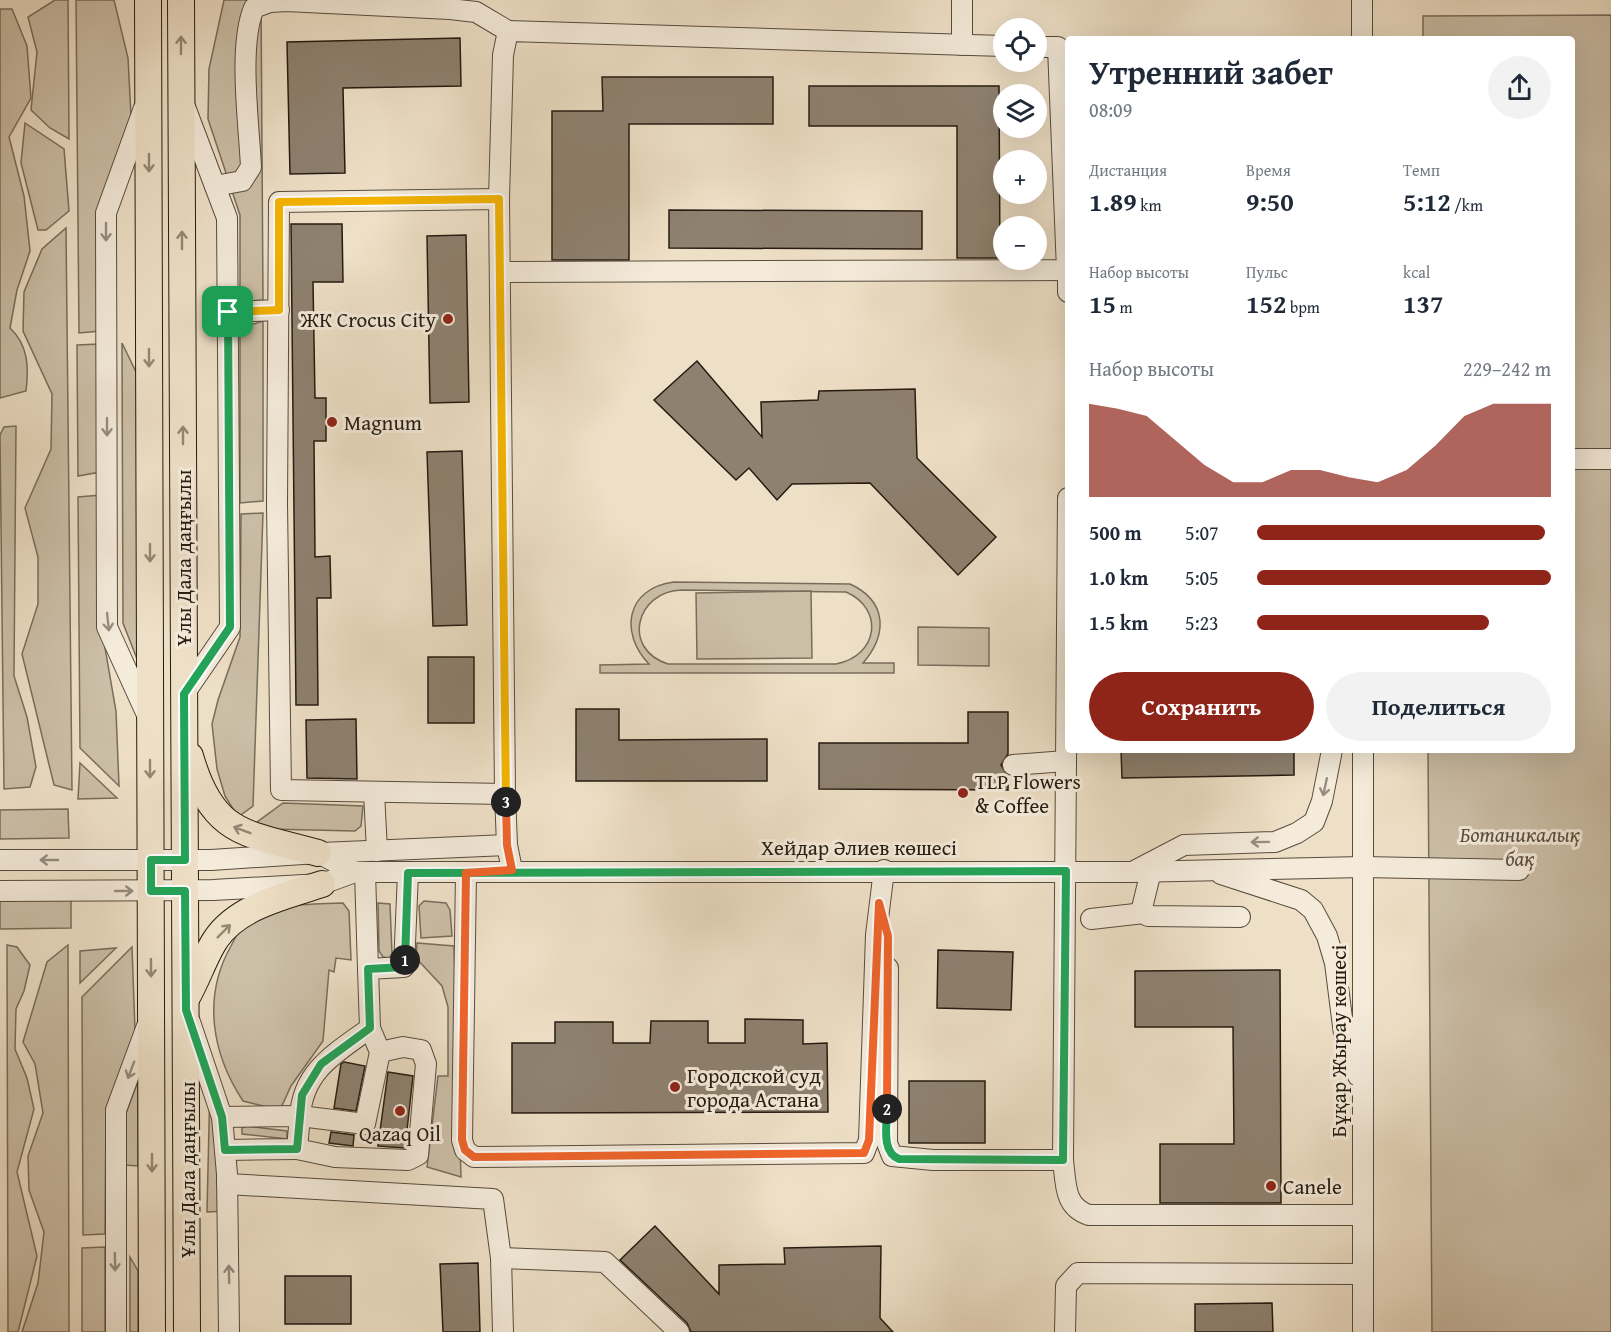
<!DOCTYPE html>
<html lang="ru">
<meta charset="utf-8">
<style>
body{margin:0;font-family:"Gentium Book Plus",serif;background:#f2f2f3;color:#1f2937;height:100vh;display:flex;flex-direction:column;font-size:22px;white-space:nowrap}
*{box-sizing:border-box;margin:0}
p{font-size:20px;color:#747a83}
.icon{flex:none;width:33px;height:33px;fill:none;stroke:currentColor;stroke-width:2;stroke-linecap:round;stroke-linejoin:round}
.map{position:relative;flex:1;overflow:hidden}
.side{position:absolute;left:1065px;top:36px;width:510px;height:717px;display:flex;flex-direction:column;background:#fff;border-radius:6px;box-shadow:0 6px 24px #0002}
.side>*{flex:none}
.controls{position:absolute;left:993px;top:18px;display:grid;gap:12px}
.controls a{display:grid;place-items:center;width:54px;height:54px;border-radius:50%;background:#fff;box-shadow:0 6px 24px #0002;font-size:30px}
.pin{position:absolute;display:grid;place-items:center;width:51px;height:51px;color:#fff;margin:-26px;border-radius:12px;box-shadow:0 3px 9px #0006}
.km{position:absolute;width:30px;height:30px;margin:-15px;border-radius:50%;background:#222;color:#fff;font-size:16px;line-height:30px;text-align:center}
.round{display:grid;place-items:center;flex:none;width:63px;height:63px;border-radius:32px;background:#f2f2f3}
.headline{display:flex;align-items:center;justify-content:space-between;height:102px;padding:0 24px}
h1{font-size:33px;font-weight:700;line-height:45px}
.metrics{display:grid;grid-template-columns:repeat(3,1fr);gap:9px;height:102px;padding:6px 24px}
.metrics div{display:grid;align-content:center}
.metrics b{font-size:26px;font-weight:700}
.metrics small{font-size:16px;font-weight:400}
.metrics p{font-size:16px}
.chart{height:168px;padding:12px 24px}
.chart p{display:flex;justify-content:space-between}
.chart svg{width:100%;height:108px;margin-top:6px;fill:#8f2418;opacity:.7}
.action{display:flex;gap:12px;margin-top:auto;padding:12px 24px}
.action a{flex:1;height:69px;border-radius:36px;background:#8f2418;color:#fff;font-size:24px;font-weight:700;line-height:69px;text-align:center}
.action a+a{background:#f2f2f3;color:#1f2937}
ul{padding:0 24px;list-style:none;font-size:20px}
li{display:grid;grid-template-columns:96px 72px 1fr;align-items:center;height:45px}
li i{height:15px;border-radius:8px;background:#8f2418}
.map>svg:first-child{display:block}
.green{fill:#ccbfa8;stroke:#786d5c;stroke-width:1.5;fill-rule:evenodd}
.building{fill:#8e8170;stroke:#251b11;stroke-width:1.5}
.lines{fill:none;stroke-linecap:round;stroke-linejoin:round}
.minor-casing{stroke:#574c3e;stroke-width:22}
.major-casing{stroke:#251b11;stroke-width:28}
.minor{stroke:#f4ebdb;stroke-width:20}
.major{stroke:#eee0c7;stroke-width:26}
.oneway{stroke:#948775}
.oneway2{stroke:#978d80}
.split-1-casing{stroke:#fff;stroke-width:12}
.split-2-casing{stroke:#fff;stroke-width:12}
.split-3-casing{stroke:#fff;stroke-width:12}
.split-4-casing{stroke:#fff;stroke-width:12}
.split-1{stroke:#22a559;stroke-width:8}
.split-2{stroke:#22a559;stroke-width:8}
.split-3{stroke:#f0652b;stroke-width:8}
.split-4{stroke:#f5b400;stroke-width:8}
.poi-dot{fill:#8f2418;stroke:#f4ebdb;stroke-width:2}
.labels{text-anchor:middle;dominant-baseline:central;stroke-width:6;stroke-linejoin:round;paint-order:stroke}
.poi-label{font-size:21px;fill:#251b11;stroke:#f4ebdb;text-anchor:start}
.street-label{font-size:21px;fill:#251b11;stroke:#f4ebdb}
.park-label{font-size:21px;font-style:italic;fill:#574c3e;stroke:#f4ebdb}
</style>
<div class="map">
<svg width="1611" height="1332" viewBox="0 0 1611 1332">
<rect width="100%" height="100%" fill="#eee0c7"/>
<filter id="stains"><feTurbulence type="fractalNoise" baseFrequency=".00333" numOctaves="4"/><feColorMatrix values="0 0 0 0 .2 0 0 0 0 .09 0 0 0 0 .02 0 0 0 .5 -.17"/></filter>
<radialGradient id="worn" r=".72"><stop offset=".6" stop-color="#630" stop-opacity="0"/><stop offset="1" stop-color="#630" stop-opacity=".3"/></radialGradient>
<g class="green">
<path d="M55,0H68L69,139L50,128L31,110L37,52L28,17Z"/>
<path d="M76,0H114L128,58L131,116L121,157L101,331L79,333Z"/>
<path d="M224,0H261L263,300L252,301L242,296L240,287V215L208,119L209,69Z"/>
<path d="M0,9H12L27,46L31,98L9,137L24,196L30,251L17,290L10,328C28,345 29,366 26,391L0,398Z"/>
<path d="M1611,15V1332H1432L1428,750H1572V39H1423V16Z"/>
<path d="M25,123L64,149L69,211L46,230H38L21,163Z"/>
<path d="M66,228L72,790L54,785L22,654L38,604V557L25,508L51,449L52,394L23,331L24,292L42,249Z"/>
<path d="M263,321V501L240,503V337L242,328Z"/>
<path d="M122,343L137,374L139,664L123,623Z"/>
<path d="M99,344L100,472L78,476L77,345Z"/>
<path d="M16,426L14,676L27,717L36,767L30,787L4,789L0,435L4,427Z"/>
<path d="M101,495V625L116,711L119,786L80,748L78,497Z"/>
<path d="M263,513L253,806L238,817L225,796L217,769L212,724L218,700L240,637L241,514Z"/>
<path d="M674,582L850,584C887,601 888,634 863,663H894V673H600V665L649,664C619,633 626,588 674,582ZM682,590L846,592C885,609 878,656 836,664H668C621,649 636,591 682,590Z"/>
<path d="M811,591L812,658L697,659L696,593Z"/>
<path d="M918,627L989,628V666L918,665Z"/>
<path d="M80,763L117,798L78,799Z"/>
<path d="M283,803L363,806L361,826L355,831L268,829L253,825Z"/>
<path d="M68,809L69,838L0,839V810Z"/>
<path d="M71,899V928L0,929V900Z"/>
<path d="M424,901L446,903L450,910L452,936L421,938L419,906Z"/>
<path d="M343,903L349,911L351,960L336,958L334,972L329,970L323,1041L291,1086L280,1110L243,1101C212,1054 202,997 231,946C235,939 239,927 246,923C280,903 305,904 343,903Z"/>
<path d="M378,903L390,904L392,954L389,958L383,957L379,951Z"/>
<path d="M417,943L454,946L461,1177L427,1167L438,1076H448V1007L442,986L416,958Z"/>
<path d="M7,945L17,947L30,965L24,991L16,1009L15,1049L27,1078L34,1109L17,1172L37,1256L18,1332H8Z"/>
<path d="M68,945L69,1332H22L38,1283L44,1232L29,1190L28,1156L43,1113L35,1064L23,1042L47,962Z"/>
<path d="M132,947L135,1031L106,1108L105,1234L83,1235L82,997Z"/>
<path d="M116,948L80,983V951Z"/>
<path d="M138,1081V1166L125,1165V1116Z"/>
<path d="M210,1083L228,1211L207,1212Z"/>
<path d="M246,1126L287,1131V1139L242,1134V1128Z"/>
<path d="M105,1247V1332H82V1248Z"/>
<path d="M130,1257L138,1271V1332H130Z"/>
</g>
<g class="building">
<path d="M460,38L461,86L343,88L345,173L290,174L287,42Z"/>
<path d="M602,77H773V124H629V260H552V111H603Z"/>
<path d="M809,86H999L1000,258H957V126H809Z"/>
<path d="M669,210L922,211V249L669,248Z"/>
<path d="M291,224H342L343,282H313L315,398H326V441H314L315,557L330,556L331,598H317L318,705H296Z"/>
<path d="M466,235L469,402L430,403L427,236Z"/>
<path d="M697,361L762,437L761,402L818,400L819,391L915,389L917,458L996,537L958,575L870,483L792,484L777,500L749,468L736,480L654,400Z"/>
<path d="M462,451L467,625L433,626L427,452Z"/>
<rect x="428" y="657" width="46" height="66"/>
<path d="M576,709H619V740L767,739V781H576Z"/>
<path d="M968,712H1008V754L1001,765L1008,776V790L819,789V743H968Z"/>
<path d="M356,719L357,779L307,778L306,720Z"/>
<path d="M1121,750H1294V775L1122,778Z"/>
<path d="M938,950L1013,952L1011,1010L937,1008Z"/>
<path d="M1280,970L1281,1203H1160V1144H1234L1233,1027H1135V971Z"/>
<path d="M745,1019L803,1020V1044L827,1043L828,1112L512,1113V1043H555V1022H613V1043H650L651,1021H708V1043H745Z"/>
<path d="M344,1062L365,1066L356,1111L334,1108L341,1064Z"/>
<path d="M388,1072L413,1076L405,1148L378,1146Z"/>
<rect x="909" y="1081" width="76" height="62"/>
<path d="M331,1132L354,1135L353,1146L329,1143Z"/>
<path d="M655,1226L719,1294V1265L785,1264L784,1248L881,1246L880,1318L893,1332H691L687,1323L620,1260Z"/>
<path d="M478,1263L480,1332H443L440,1264Z"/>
<rect x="285" y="1276" width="66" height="48"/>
<path d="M1272,1303L1273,1332H1195V1304Z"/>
</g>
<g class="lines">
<defs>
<g id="minor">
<path d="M962,0V45"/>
<path d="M1362,0V39"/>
<path d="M144,108L106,213L107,627L148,717"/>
<path d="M215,186L242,181L251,167C249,124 238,45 254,8L270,2L286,1L450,9L476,12L508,31"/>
<path d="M499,199L503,55L508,31L1004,46"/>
<path d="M1068,270V292"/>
<path d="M500,272L1067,270L1058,47H1036"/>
<path d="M228,312L279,310"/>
<path d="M1572,459H1611"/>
<path d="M1068,498L1063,1160C1066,1184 1064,1207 1089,1215H1363"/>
<path d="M184,694L230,627L227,218L185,107"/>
<path d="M1363,750V1332"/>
<path d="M1013,765L1066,761"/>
<path d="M374,792L377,851"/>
<path d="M505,794L281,790L277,504L279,202L499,199L505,794L507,845L512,870"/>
<path d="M321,853L507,845"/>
<path d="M0,860H211L318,853L355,872"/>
<path d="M1136,870L1184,845L1275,842L1297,833L1314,822L1322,801L1332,750"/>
<path d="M1151,871L1142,908L1148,916L1240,917"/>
<path d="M365,872L368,969L404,967L408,873"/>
<path d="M466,873L462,1140L465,1150L474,1157L864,1153L869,1140L876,935L884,870"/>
<path d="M1221,874L1301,900L1313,910L1327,936L1335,963L1345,1042L1358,1076"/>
<path d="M0,891L213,890L322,884L355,872H1132L1363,867L1519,870"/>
<path d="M1091,919L1144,913"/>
<path d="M888,968L887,1143L892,1156L933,1160H1063"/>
<path d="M368,969L370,1028C336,1053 303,1070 300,1116L365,1124L380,1052L370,1028"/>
<path d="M190,1022L222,1117L227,1174L229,1332"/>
<path d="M222,1117L300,1116L297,1149L225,1150"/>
<path d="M297,1149L335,1157L408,1160L418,1155L426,1064L421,1050L403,1047L380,1052"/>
<path d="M227,1184L493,1199L501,1258L503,1332"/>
<path d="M501,1258L605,1262L679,1332"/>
<path d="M116,1332V1110L147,1026"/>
<path d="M1065,1332L1066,1286L1078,1273L1363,1274"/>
</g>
<g id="major">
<path d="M148,0L152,1332"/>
<path d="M181,0L187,1332"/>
<path d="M190,756C213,837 247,833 318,853"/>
<path d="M187,997C197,980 206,953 216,939C238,906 286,896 322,884"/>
</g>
</defs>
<use href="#minor" class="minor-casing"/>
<use href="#major" class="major-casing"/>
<use href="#minor" class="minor"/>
<use href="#major" class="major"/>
</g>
<defs><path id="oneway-shaft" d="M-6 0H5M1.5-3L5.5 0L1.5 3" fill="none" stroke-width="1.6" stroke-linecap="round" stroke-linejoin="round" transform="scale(1.5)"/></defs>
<g class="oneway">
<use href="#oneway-shaft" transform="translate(181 45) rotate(-90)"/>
<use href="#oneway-shaft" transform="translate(149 163) rotate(90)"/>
<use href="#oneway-shaft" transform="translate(182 240) rotate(-90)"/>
<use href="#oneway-shaft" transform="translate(149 358) rotate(90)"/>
<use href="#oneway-shaft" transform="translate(183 435) rotate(-90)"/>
<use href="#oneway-shaft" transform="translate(150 553) rotate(90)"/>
<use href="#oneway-shaft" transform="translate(150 769) rotate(90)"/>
<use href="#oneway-shaft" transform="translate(242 830) rotate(-159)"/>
<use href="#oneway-shaft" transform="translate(224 931) rotate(-45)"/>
<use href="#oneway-shaft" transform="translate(151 968) rotate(90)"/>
<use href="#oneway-shaft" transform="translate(152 1163) rotate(90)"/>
</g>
<g class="oneway2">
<use href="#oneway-shaft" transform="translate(106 232) rotate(90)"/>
<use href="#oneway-shaft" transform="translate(107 427) rotate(90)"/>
<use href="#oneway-shaft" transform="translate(108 622) rotate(84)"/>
<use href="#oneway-shaft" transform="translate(1325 787) rotate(102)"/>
<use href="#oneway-shaft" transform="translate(1260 842) rotate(179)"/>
<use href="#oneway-shaft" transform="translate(49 860) rotate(180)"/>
<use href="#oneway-shaft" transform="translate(124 891)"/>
<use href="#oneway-shaft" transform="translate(131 1070) rotate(111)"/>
<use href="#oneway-shaft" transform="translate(115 1262) rotate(89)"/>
<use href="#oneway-shaft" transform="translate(229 1274) rotate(-91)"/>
</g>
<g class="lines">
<defs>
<path id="split-1" d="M228,312L230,627L184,694L185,860H151V891H185L186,1010L222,1117L225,1150L297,1149L302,1095L321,1064L370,1028L368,969L404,967L405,960"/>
<path id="split-2" d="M405,960L408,873L1066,871L1063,1160L899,1159C881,1152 887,1125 887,1109"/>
<path id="split-3" d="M506,802L507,845L512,870L466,873L462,1140L465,1150L474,1157L864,1153L869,1140L879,903L888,936L887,1109"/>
<path id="split-4" d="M228,312L279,310V202L499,199L506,802"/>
</defs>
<use href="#split-1" class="split-1-casing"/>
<use href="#split-2" class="split-2-casing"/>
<use href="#split-3" class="split-3-casing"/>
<use href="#split-4" class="split-4-casing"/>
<use href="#split-1" class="split-1"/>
<use href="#split-2" class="split-2"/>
<use href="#split-3" class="split-3"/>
<use href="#split-4" class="split-4"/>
</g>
<g class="poi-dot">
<circle cx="448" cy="319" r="6"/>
<circle cx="332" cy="422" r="6"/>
<circle cx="963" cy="793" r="6"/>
<circle cx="675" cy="1087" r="6"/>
<circle cx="400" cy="1111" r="6"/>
<circle cx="1271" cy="1186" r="6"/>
</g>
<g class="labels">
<g class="poi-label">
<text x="436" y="319" text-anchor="end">ЖК Crocus City</text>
<text x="344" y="422">Magnum</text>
<text x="975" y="781">TLP Flowers<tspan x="975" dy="24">&amp; Coffee</tspan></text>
<text x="687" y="1075">Городской суд<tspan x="687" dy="24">города Астана</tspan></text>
<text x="400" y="1133" text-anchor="middle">Qazaq Oil</text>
<text x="1283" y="1186">Canele</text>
</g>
<g class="street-label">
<text transform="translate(183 558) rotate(-90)">Ұлы Дала даңғылы</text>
<text x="859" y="847">Хейдар Әлиев көшесі</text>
<text transform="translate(1338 1041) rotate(-90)">Бұқар Жырау көшесі</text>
<text transform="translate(187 1170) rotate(-90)">Ұлы Дала даңғылы</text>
</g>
<g class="park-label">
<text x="1520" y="834">Ботаникалық<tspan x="1520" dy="24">бақ</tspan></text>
</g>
</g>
<rect width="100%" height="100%" filter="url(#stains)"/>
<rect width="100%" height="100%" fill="url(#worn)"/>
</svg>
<div class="controls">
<a><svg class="icon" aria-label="locate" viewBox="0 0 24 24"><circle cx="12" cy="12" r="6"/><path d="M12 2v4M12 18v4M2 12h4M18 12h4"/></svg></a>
<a><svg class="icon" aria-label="layers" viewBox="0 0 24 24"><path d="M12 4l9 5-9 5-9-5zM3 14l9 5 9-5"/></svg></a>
<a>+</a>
<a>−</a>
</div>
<div class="pin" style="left:228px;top:312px;background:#1e9e55"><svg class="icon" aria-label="arrive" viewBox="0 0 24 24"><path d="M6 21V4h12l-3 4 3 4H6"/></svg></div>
<b class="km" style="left:405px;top:960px">1</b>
<b class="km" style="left:887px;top:1109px">2</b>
<b class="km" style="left:506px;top:802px">3</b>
<section class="side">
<div class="headline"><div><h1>Утренний забег</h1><p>08:09</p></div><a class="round"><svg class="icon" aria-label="share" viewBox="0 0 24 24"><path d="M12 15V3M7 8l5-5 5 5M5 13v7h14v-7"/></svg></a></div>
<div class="metrics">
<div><p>Дистанция</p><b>1.89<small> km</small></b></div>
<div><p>Время</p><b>9:50</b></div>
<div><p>Темп</p><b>5:12<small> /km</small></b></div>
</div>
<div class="metrics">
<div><p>Набор высоты</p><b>15<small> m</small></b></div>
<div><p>Пульс</p><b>152<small> bpm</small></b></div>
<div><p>kcal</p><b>137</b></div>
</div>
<div class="chart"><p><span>Набор высоты</span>229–242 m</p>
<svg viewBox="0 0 160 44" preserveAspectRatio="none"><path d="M0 44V6L10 8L20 11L30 21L40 31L50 38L60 38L70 33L80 33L90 36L100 38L110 33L120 23L130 11L140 6L150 6L160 6V44z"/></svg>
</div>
<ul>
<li><b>500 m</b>5:07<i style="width:98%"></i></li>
<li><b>1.0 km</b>5:05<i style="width:100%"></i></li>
<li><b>1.5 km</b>5:23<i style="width:79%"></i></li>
</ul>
<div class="action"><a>Сохранить</a><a>Поделиться</a></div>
</section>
</div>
